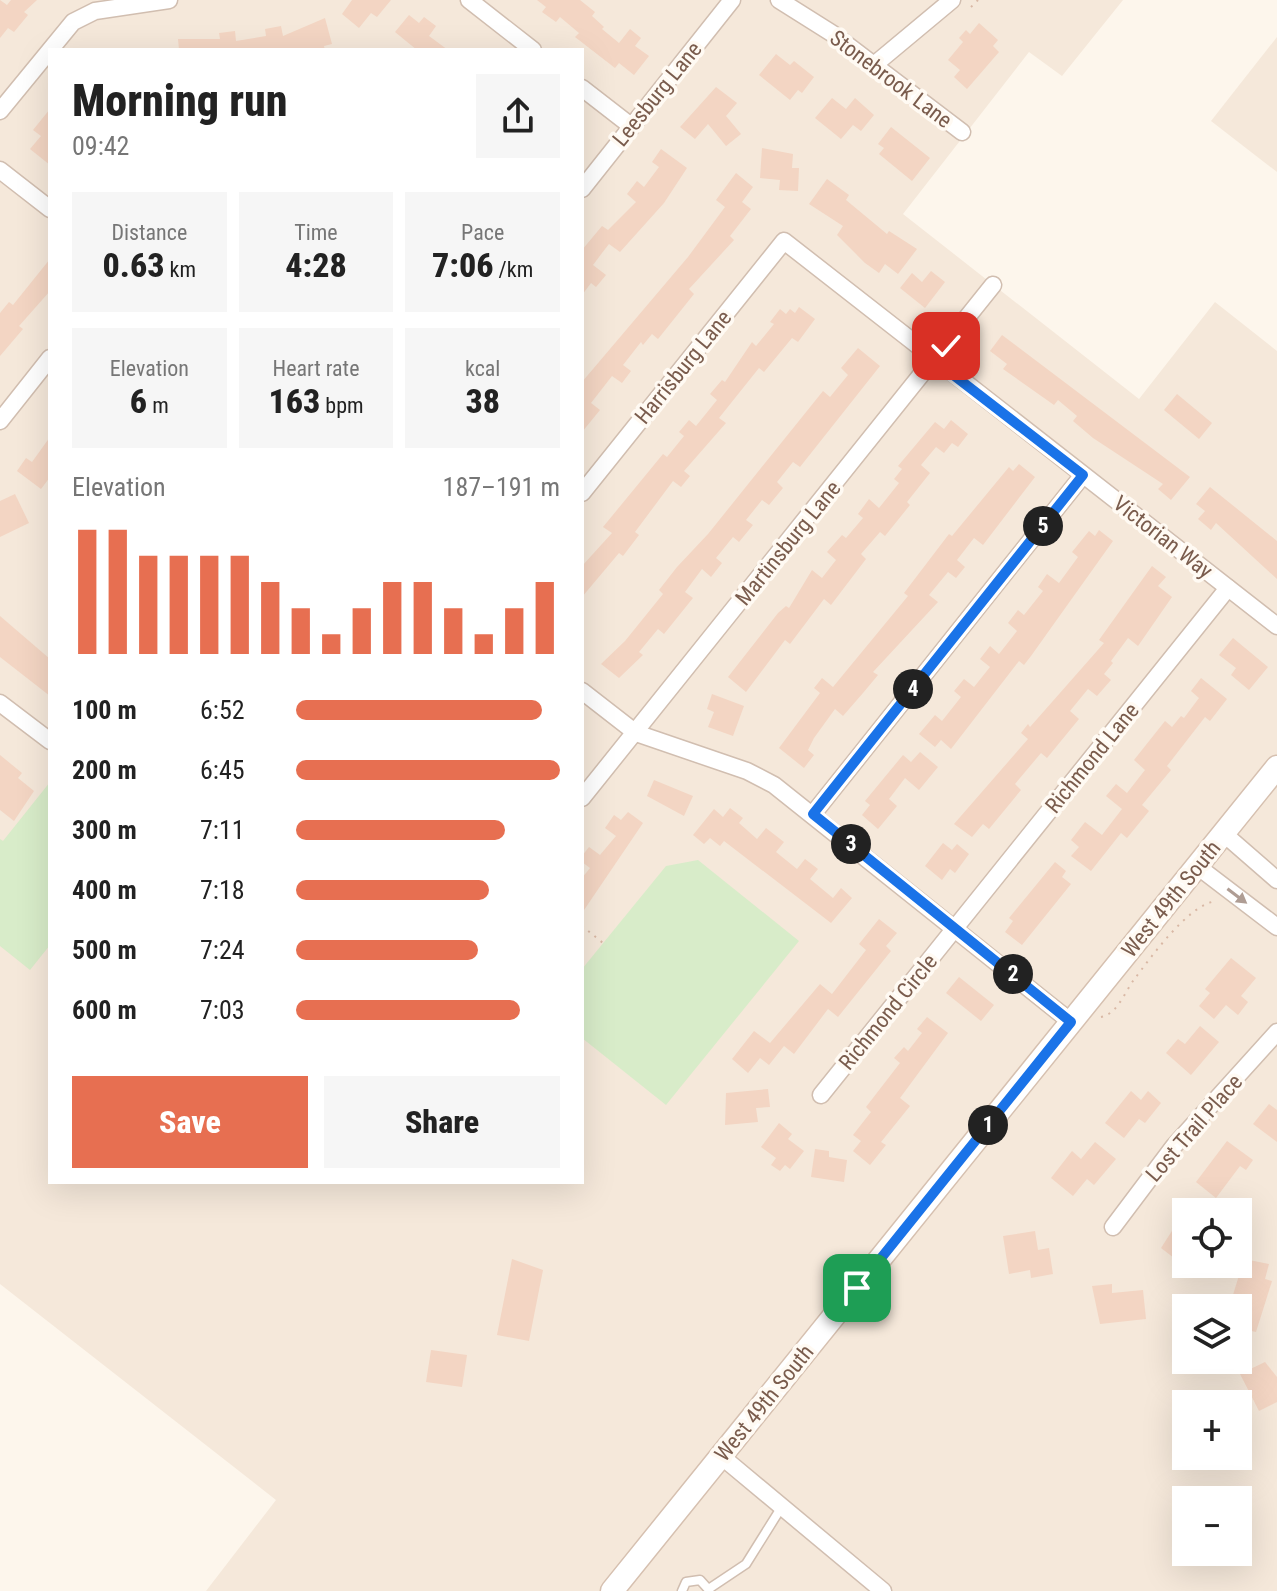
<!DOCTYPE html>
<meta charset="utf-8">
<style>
body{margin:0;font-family:"Roboto Condensed",sans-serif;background:#f6f6f6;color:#222;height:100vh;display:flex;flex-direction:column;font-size:30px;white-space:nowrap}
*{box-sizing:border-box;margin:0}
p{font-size:26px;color:#767676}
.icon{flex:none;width:44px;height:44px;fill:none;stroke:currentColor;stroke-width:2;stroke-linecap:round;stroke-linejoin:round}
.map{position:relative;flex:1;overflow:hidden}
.panel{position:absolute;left:48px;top:48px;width:536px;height:1136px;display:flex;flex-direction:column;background:#fff;border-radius:0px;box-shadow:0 8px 32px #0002}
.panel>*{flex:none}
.tools{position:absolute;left:1172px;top:1198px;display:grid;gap:16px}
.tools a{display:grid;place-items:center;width:80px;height:80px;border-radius:0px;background:#fff;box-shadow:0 8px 32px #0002;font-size:40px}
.pin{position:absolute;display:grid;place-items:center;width:68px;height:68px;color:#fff;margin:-34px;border-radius:16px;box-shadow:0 4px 12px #0006}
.km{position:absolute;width:40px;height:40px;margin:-20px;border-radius:50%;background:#222;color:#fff;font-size:22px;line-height:40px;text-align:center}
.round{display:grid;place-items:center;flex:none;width:84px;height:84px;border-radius:0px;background:#f6f6f6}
.head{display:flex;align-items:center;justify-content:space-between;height:136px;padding:0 24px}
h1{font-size:44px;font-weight:800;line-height:60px}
.stats{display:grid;grid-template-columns:repeat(3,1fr);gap:12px;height:136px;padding:8px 24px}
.stats div{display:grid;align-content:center;border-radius:0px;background:#f6f6f6;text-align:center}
.stats b{font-size:34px;font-weight:800}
.stats small{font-size:22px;font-weight:400}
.stats p{font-size:22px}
.chart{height:224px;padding:16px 24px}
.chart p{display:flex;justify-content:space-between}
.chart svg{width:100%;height:144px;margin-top:8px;stroke:#e76f51;stroke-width:6}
.action{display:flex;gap:16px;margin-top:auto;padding:16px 24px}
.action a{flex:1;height:92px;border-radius:0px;background:#e76f51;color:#fff;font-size:32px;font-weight:800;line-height:92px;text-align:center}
.action a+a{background:#f6f6f6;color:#222}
ul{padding:0 24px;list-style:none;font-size:26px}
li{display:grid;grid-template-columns:128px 96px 1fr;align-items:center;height:60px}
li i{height:20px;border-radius:10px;background:#e76f51}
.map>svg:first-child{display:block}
.residential{fill:#f5e8da;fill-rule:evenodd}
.green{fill:#d8ecc9}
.building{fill:#f3d5c3}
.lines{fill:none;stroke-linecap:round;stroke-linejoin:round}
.lane-casing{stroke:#d1beb0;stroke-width:11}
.street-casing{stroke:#d1beb0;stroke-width:19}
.secondary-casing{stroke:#d6c0b0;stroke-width:25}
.path{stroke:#d9b8a5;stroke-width:2;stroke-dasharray:2 6;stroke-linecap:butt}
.lane{stroke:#fff;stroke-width:8}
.street{stroke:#fff;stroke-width:16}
.secondary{stroke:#fff;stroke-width:22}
.oneway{fill:#af9d94}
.route-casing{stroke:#fff;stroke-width:16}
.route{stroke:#1a73e8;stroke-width:10}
.labels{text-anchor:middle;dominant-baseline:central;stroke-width:7;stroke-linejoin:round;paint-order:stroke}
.street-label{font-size:22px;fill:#7a5c4d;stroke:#fffaf3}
</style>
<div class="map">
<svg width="1277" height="1591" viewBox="0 0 1277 1591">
<rect width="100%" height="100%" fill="#fdf6ec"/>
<g class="residential">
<path d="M0,0H1123L1062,76L1029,52L903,214L1139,399L1215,302L1277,351V1591H206L276,1500L0,1284ZM50,50H582V1182H50ZM1186,1212H1238V1264H1186ZM1186,1308H1238V1360H1186ZM1186,1404H1238V1456H1186ZM1186,1500H1238V1552H1186Z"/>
<path d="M1277,37V172L1211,121Z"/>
</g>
<g class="green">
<path d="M50,782V945L30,970L0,946V839L3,841Z"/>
<path d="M698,860L799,941L666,1105L582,1038V969L666,866Z"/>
</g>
<g class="building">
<path d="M0,0L7,5L11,0H37L24,12L28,15L14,32L8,28L0,38Z"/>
<path d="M352,0H391L377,17L371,13L359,28L342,14Z"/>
<path d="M537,0H580L595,12L592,16L604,27L602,29L619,43L630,29L641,38L635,46L649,56L634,75L619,63L615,68L575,37L579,33L560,17L556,22L542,12L546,7Z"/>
<path d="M409,15L419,23L424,17L436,26L429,36L448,50H417L395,32Z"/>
<path d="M325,18L332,44L324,46L325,50H179L178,39H220L219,33L235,31L236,41L266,36L265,29L281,26L283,36Z"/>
<path d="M979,23L998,40L993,46L999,52L967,89L954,77L960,70L948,60L963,42L959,38L966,30L970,34Z"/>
<path d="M776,54L790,65L794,61L814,77L802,93L798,90L790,100L759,75Z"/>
<path d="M716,87L737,103L726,116L741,134L726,146L708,124L695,139L680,127Z"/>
<path d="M832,98L846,109L855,98L874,115L861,131L853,125L841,139L815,118Z"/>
<path d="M50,109V165L30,149L41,136L33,130Z"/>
<path d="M891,127L930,158L912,181L879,154L884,148L878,144Z"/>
<path d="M762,148L793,154L792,168H799L798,191L779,190L780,180L760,178Z"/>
<path d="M661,149L687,168L664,203L620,252L609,244L602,253L593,265L606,275L596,287L591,283L582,295V250L602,226L608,230L636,202L627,194L637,181L644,187L659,167L652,162Z"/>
<path d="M736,173L753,187L742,202L751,209L730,236L734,240L689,289L694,294L658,339L652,334L643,345L641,342L623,365L631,371L622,383L612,376L591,403L600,410L582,432V382L688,257L725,207L716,200Z"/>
<path d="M827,179L849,195L846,200L887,234L889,231L917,249L898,274L885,264L879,273L865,263L837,235L843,226L809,204Z"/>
<path d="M50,259V291L19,326L23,329L0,356V313L9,302L13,305Z"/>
<path d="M931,271L945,282L925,308L900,288L912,273L922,282Z"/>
<path d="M799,307L815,319L798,342L792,338L764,372L759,368L719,418L726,423L684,471L690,476L681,487L673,481L635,532L639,535L623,556L619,553L582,597V566L612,533L603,527L663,454L667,457L684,436L679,432L689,420L696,426L717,400L710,394L722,380L725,382L752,342L756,346L774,324L770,322L780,309L786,314L790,309L795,313Z"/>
<path d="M1002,335L1190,477L1171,500L1158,489L1163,484L1093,438L1073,421L1077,416L1058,400L1054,405L1003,369L1007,364L990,351Z"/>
<path d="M858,348L880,366L800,467L793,462L777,482L783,488L769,505L762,500L746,520L753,525L739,542L733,537L716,558L722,563L711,577L702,569L685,592L693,598L664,634L658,629L639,652L643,655L619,678L601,664L625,641L663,594L659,590L677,567L708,534L823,391L830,397L848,375L841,368Z"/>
<path d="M1177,394L1212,423L1199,439L1164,410Z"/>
<path d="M951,420L968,434L958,447L952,443L944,453L936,447L921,465L930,473L907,502L910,505L885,536L880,532L861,554L866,559L831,605L824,599L790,644L785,640L746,692L728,677L778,613L786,606L789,608L812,570L822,578L836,560L827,552L842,535L846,538L863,518L858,514L869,499L879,508L899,483L894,479L902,469L898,466L935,422L944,429Z"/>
<path d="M50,437V477L41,489L17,471L26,458L32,462Z"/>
<path d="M1019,464L1035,477L983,545L974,538L957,560L965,567L956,578L948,572L929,595L938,602L873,672L878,675L863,693L843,716L835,709L814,738L808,750L814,755L804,768L779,748L820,693L814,688L822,678L833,687L908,596L904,593L949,534L952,536L1009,467L1013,471Z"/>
<path d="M1210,487L1277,541V579L1216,523L1211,530L1198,519L1205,511L1196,504Z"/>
<path d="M15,494L29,523L0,537V501Z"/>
<path d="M1099,530L1113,541L1031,656L1024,665L1019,661L951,749L941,740L935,747L919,734L935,715L942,721L961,697L954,691L964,679L974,687L990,667L980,659L990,646L999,654L1017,631L1008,623L1018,610L1024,615L1043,591L1038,587L1047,574L1059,583L1078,557L1072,552L1089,531L1095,536Z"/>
<path d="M1152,566L1166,577L1158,586L1172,597L1138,646L1128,638L1111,661L1113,663L1104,674L1111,680L1097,696L1088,689L1070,711L1079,719L1047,758L1041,753L1015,784L1021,790L989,829L983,824L972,837L954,824L1028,739L1021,733L1028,724L1030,727L1104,643L1099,640Z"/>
<path d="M0,616L50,659V696L0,657Z"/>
<path d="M1233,638L1268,667L1249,690L1231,675L1236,668L1219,655Z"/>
<path d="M1201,678L1227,699L1210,721L1205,717L1167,766L1171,770L1142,805L1149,811L1127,838L1121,833L1091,871L1071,856L1079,847L1071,840L1085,822L1102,835L1122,809L1106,796L1116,784L1127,793L1145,770L1134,760L1165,721L1172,727L1181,716L1184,718L1199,698L1191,691Z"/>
<path d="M712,694L744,706L733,736L708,727L714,712L707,709Z"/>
<path d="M920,752L938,767L919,790L905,778L889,799L897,806L878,829L862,815L870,805L865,801L903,755L911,762Z"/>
<path d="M0,755L22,773L18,778L34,791L14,821L0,810Z"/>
<path d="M654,780L693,796L684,816L647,796Z"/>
<path d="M730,808L743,818L739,823L757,839L766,828L784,842L776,852L797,869L805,859L818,869L810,879L833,898L841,888L852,898L831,923L724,841L720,846L710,838L704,844L693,835L714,809L723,817Z"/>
<path d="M628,812L643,823L582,913V878L590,868L582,862V856L589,847L600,855L616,836L605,828L614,815L621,820Z"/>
<path d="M943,843L952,850L957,844L969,854L955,873L950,869L942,880L925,866Z"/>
<path d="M1055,862L1066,871L1062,877L1071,884L1022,945L1005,932L1013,921L1009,918Z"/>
<path d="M879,919L897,933L886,946L891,951L838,1017L828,1009L794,1054L784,1046L769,1065L760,1058L748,1073L732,1059L754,1031L770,1043L820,984L832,994L866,950L859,944Z"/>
<path d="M1231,958L1256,978L1241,996L1248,1002L1238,1015L1226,1005L1214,1019L1199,1006L1210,993L1205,989Z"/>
<path d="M959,977L994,1005L981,1021L946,993Z"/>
<path d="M927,1017L948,1033L900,1098L910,1106L881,1142L886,1145L870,1165L853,1151L861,1141L853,1135L871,1112L866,1107L900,1063L894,1058L904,1047L908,1051L922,1033L917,1029Z"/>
<path d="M1200,1026L1219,1042L1191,1075L1166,1053L1178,1039L1185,1044Z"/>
<path d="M768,1089L770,1107L756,1108L758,1122L725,1125L726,1093Z"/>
<path d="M1131,1091L1141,1100L1148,1091L1161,1103L1145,1123L1139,1119L1124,1138L1105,1123Z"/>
<path d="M1269,1104L1277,1110V1142L1253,1124Z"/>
<path d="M779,1123L792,1134L788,1139L804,1151L790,1169L785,1165L780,1171L771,1165L776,1158L761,1147Z"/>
<path d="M1227,1141L1253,1160L1246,1170L1240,1166L1216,1198L1196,1182Z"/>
<path d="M1095,1142L1116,1159L1094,1185L1087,1179L1073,1196L1051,1178L1072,1151L1081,1159Z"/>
<path d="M815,1149L829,1151V1157L847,1160L844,1182L811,1177Z"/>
<path d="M1186,1209V1250L1178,1261L1161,1248Z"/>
<path d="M1035,1231L1038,1250L1049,1248L1053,1274L1031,1278L1030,1270L1009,1274L1003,1236Z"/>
<path d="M512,1259L543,1270L529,1341L497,1335Z"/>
<path d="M1244,1259L1269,1264L1265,1279L1272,1281L1256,1332L1238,1328V1308H1229Z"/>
<path d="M1112,1284V1293L1143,1290L1146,1319L1100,1324L1092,1286Z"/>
<path d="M431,1350L467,1355L462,1387L426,1382Z"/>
<path d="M1265,1362L1277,1377V1402L1259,1411L1240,1374Z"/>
</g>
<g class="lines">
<defs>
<g id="lane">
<path d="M710,1588L746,1564L781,1508"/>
<path d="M682,1591L686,1582L700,1580L709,1590"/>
</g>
<g id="street">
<path d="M469,0L533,50"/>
<path d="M779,0L833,34L962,132"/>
<path d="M874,65L952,0"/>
<path d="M582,88L631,126"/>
<path d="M0,111L73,22L95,11L169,0"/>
<path d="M0,170L50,209"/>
<path d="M582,189L732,0"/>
<path d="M0,421L50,358"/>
<path d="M582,493L784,241L1277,626"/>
<path d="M582,691L636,733L747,771L774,785L1071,1022"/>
<path d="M0,703L50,741"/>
<path d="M582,798L993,285"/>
<path d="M813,814L1083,475"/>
<path d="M1223,833L1277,880"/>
<path d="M1197,866L1277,927"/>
<path d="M821,1095L1228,588"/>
<path d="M1113,1227L1174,1146L1277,1032"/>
<path d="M721,1456L883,1591"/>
</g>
<path id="secondary" d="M612,1591L1277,767"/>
</defs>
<use href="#lane" class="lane-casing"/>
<use href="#street" class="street-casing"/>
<use href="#secondary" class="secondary-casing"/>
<g class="path">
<path d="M971,7L978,0"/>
<path d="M582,926L603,943"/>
<path d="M1101,1017C1117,1014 1124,994 1133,981C1151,957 1188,905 1216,901"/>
</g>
<use href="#lane" class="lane"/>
<use href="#street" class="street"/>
<use href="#secondary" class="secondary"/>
</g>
<defs><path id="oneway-solid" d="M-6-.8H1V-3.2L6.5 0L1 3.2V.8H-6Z" transform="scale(2)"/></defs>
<use class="oneway" href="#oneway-solid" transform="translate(1237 896) rotate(37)"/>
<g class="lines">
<defs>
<path id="route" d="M857,1288L1071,1022L813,814L1083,475L934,360L946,346"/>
</defs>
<use href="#route" class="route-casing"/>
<use href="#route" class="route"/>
</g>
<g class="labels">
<g class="street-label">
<text transform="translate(891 79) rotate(37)">Stonebrook Lane</text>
<text transform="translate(657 94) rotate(-51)">Leesburg Lane</text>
<text transform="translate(683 367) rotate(-51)">Harrisburg Lane</text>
<text transform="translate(1163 537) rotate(38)">Victorian Way</text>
<text transform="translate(788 543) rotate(-51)">Martinsburg Lane</text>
<text transform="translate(1092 758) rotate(-51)">Richmond Lane</text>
<text transform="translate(1171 899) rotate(-51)">West 49th South</text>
<text transform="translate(888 1012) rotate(-51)">Richmond Circle</text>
<text transform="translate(1194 1128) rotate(-49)">Lost Trail Place</text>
<text transform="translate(764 1403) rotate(-51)">West 49th South</text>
</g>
</g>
</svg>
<div class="tools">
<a><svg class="icon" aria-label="locate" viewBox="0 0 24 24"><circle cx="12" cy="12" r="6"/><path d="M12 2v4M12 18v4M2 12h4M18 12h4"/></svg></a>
<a><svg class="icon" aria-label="layers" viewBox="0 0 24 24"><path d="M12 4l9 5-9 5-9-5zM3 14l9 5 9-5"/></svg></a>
<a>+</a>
<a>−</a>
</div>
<div class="pin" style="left:857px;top:1288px;background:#1e9e55"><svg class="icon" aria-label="arrive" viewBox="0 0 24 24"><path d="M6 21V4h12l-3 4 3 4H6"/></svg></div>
<div class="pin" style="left:946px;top:346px;background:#d93025"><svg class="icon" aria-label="check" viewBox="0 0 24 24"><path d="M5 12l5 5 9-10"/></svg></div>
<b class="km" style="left:988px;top:1125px">1</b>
<b class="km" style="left:1013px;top:974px">2</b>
<b class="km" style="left:851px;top:844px">3</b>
<b class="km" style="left:913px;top:689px">4</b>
<b class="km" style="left:1043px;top:526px">5</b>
<section class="panel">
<div class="head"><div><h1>Morning run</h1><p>09:42</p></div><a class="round"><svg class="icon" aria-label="share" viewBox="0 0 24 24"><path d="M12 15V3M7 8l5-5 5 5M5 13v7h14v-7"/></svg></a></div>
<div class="stats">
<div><p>Distance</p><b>0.63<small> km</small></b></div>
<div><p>Time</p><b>4:28</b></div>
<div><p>Pace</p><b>7:06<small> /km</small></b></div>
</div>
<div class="stats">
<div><p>Elevation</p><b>6<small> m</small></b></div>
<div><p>Heart rate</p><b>163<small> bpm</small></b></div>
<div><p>kcal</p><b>38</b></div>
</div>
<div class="chart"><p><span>Elevation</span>187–191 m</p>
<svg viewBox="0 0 160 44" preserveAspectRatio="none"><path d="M5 44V6M15 44V6M25 44V14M35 44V14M45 44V14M55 44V14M65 44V22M75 44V30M85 44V38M95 44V30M105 44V22M115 44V22M125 44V30M135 44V38M145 44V30M155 44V22"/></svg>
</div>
<ul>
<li><b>100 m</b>6:52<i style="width:93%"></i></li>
<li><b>200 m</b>6:45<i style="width:100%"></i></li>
<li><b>300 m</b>7:11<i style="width:79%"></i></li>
<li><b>400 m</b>7:18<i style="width:73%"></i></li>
<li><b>500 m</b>7:24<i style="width:69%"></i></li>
<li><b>600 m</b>7:03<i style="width:85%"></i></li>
</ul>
<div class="action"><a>Save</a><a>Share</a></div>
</section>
</div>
